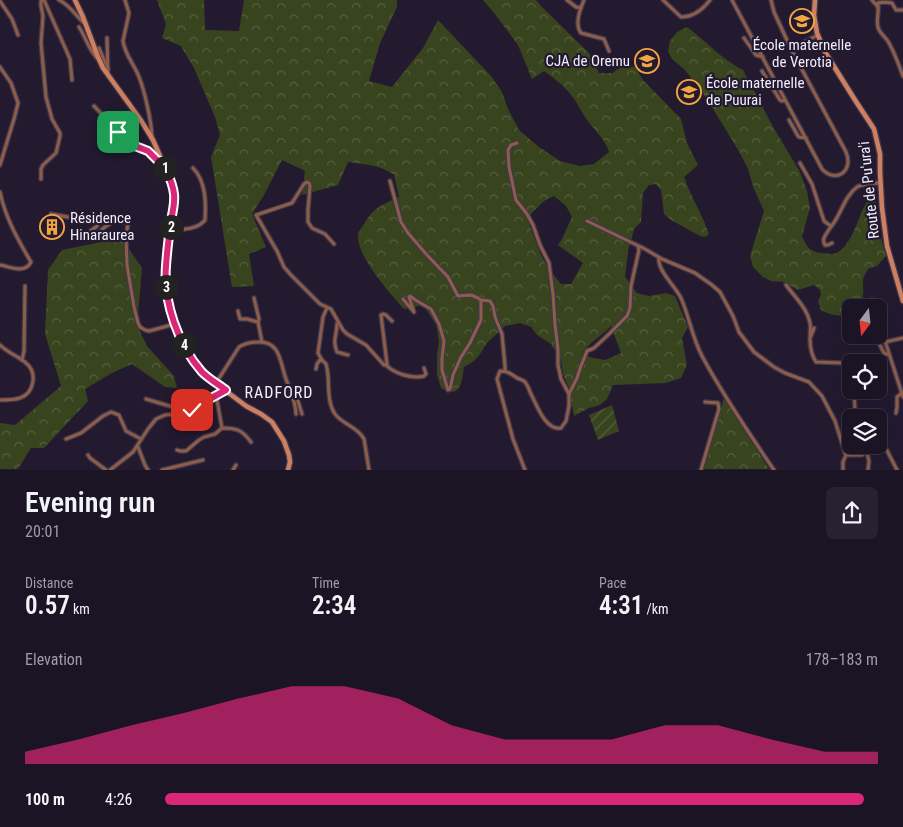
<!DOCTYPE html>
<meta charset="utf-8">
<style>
body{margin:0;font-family:"Roboto Condensed",sans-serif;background:#272131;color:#f1f3f6;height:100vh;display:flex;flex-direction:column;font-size:19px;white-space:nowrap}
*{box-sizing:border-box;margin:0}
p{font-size:16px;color:#9f9ea6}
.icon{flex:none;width:28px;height:28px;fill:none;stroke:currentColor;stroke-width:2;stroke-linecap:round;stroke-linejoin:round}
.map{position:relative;height:470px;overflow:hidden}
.panel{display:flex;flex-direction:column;background:#1a1424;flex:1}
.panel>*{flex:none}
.needle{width:32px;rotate:195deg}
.controls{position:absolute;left:842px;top:299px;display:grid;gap:10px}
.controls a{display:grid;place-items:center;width:45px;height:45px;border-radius:8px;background:#1a1424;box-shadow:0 5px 20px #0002,0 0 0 1px #383341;font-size:25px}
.pin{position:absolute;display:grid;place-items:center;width:42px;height:42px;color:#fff;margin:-21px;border-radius:10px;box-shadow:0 2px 8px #0006}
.km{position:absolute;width:25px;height:25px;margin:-12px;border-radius:50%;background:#222;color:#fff;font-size:14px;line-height:25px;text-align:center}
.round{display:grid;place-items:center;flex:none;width:52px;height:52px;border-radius:8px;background:#272131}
.headline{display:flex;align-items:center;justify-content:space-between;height:85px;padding:0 25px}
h1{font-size:28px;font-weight:600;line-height:38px}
.figures{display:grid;grid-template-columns:repeat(3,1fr);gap:8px;height:85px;padding:5px 25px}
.figures div{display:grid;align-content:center}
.figures b{font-size:25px;font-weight:600}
.figures small{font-size:14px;font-weight:400}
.figures p{font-size:14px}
.chart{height:140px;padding:10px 25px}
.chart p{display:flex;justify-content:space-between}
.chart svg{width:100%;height:90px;margin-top:5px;fill:#db2777;opacity:.7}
ul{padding:0 25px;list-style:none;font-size:16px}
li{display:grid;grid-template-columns:80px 60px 1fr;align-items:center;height:38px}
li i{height:12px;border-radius:6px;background:#db2777}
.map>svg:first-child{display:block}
.forest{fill:url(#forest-crowns);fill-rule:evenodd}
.garden{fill:url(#garden-furrows)}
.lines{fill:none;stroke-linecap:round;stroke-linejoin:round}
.minor-casing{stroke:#40384d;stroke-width:5.5}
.secondary-casing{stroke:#40384d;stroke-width:7}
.minor{stroke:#8e5d49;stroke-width:3}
.secondary{stroke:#ce7f60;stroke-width:4.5}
.route-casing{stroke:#fff;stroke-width:10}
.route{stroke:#db2777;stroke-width:6}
.labels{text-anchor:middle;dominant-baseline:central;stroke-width:4.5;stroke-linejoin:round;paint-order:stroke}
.poi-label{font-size:15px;fill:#f2edfc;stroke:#231a30;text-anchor:start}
.street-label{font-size:15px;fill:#f2edfc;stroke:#231a30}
.neighbourhood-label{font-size:16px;letter-spacing:1px;fill:#f2edfc;stroke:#231a30}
</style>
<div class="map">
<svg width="903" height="470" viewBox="0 0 903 470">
<defs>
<pattern id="forest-crowns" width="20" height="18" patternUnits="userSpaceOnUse" patternTransform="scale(1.25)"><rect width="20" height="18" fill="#38441d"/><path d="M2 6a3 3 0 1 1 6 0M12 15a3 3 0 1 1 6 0" fill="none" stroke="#555f3f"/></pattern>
<pattern id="garden-furrows" width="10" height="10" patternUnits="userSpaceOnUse" patternTransform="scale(1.25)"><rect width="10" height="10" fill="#38441d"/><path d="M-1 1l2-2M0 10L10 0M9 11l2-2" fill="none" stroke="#555f3f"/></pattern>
</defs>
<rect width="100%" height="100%" fill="#231a30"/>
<g class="forest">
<path d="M157,0H204L205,30L239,31L244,0H397V7L380,43L369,81L392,87L423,48L438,20L491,76L502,92L508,109L519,130L539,147L560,161L580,166L594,164L609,152C605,139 595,131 587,120C583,114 579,107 575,100C567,88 555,79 544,71L532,79L518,45L495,14L483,0H536L542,7L589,53L599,73H613C620,66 627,66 635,67L643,80L681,119L687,143L698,165L684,177C691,197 702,214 709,234L705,237L700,236L671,220L664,214L661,190L656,184L649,185L643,193L641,222L634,229L628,251L625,277L637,293L649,296L666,293L675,296L688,327L682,338L687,365L681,378L666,383L613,385L607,399L600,405L589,408L574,416L569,388L563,374L561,360L551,344L537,335L531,327L520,323L505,326L487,343L480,354L474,361L464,367C462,381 461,400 441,388L437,375V354L439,341L436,324L423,305L404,309C390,294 356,255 358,235C359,231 362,227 364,224C374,207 382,205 399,197L394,175C378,164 367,165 348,162L338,185L302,195L305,171L282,160L264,195L252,214L266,247L249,254L254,286L232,287L211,157L220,135L215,117L194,68L181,46L162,38L166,24ZM554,196L566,206L572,217L562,239L558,245L583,263L571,284H561C554,275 546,266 542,257C536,244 532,231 527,218L544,201ZM611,326L621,353L605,360L589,357L583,352C591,341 602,336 611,326Z"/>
<path d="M687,27C706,41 721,59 743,70L772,125L800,172L807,191L810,208L802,236C807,247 809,251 821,253C825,253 829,254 833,254C849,251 857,222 863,209C865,204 868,200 871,195L875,197L880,235L886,256L877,266L868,269C866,272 864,276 863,280C863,290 865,299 858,307L851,308V313C840,317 831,316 821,310L818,301L821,295L820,290L814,285L798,290L783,282L771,281L763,277L753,267L750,256L764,211L754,189L748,169L740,153L707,99L685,70L672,59L668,51L670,41L677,32Z"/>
<path d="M121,238L142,268L137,325L147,346L174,376L177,388L165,387L132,364L112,373L85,389L88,401L44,448H31L18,469H0V423L15,425L61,386L45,334L48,270L62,250Z"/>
<path d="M724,398L769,469H704Z"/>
</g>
<path class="garden" d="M612,405L619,431L598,440L589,415Z"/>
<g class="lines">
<defs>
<g id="minor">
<path d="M44,0L70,59L72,80"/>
<path d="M59,0C70,5 76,16 84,23"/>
<path d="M125,0L129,13L123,41C125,55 134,64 139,77C145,92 151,120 152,136"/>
<path d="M567,0L576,7L581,8"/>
<path d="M584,0C580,9 574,24 581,33L604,39L609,51"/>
<path d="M663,0L681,17C693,17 703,9 710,0"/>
<path d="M732,0L822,169C836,184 854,171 846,152L791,49L774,12L771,0"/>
<path d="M872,0L878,7V3C882,2 887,2 892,3L896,10H903"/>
<path d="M0,1L12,19L18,35"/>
<path d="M878,7C879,14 876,20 878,27C879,33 886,37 889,43C895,54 899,65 903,76"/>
<path d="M79,27C86,37 89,52 99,60"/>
<path d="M107,38L108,75"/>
<path d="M744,38L756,55L763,57"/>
<path d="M99,48L108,69"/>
<path d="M791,49L818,35"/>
<path d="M0,67L11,83L18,103L14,119L0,165"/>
<path d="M762,71L780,100L782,101L785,100"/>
<path d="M94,106L128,142L148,151L157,160L162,161"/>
<path d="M789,120L798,136L799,137L806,138"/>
<path d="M517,143L511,145L508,150L509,167L516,200L527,214L533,225L540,245L549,263L553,294L555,325L558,349V365L561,379L569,394"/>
<path d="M800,163L812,184L824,221L828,224L831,226"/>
<path d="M41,179V169L43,165L56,153L60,136V133L52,119L46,97L41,43L43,16L41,6V1L43,0"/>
<path d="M390,181L401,222L408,233L427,255L448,277L458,296L471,295L478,298L481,300L490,301L493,306L495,317L502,334L505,366V371"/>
<path d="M0,192C5,217 18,240 31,262C25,274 11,267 0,265"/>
<path d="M51,214L96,222L98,223L97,226L88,233L89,239C90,239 92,240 93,239C94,239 98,234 99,233C106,224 117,218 128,223L126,237L127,265L134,307L138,323L140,327L145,330L149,331L175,324"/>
<path d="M587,221L645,249L662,259L695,273L712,285L720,292L733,316L739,332L754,352L774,367L785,373L809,382L822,396L835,421L845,453L846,455L843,462V470"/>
<path d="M171,231C182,229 197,230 205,220C206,203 206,181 193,168"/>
<path d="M832,243L828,245H825C823,241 823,242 824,238C827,231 832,226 835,221C842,210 846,195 857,187C864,183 872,183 880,183"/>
<path d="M334,244L325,234L312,228L308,222V210L310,186L309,183L307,182L304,184L292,203L256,215L277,251L284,267L291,275L320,304L331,309L343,330L347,334L366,345L384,365L387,364L381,315L383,314L386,315L392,321"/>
<path d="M659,258C657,270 675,286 681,298C689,316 692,337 702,356C723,395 748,432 774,470"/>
<path d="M786,285C795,297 807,308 810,323C811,328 810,334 810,339C810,347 812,356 816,362L843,363L851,379"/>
<path d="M254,298L259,319L258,322"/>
<path d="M403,299L414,312L409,297L410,296L417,301L431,309L439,324L444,341L442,358V370L448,390L450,389L453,375L461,357L470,343L481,320V300"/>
<path d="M872,300L874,308"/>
<path d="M238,311L240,319H247L258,322L262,342"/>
<path d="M879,322L903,397"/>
<path d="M337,324C337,335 332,340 337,352L348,355"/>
<path d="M811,336L814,328"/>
<path d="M876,337L884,353L889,355"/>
<path d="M885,342L903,338"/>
<path d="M0,345C8,353 18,356 26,363C38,373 34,393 20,398C14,400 6,400 0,400"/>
<path d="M22,360L24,351L25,286"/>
<path d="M322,360L318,353L323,317L327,308"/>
<path d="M386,365C395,374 412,379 424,376L426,374L424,368"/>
<path d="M316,369L317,364L320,360L323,361L326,364C331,379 325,399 335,414C342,424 358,427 364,439L369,470"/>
<path d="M216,383L239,347C244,344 251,342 258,342C281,341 280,363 286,379C290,390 296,402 296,414"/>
<path d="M854,390L855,410L861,418"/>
<path d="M291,391L297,398L302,414"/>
<path d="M216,395L222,428"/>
<path d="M146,399L173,407L192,410"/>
<path d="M896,413L897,407V397L902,393"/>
<path d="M879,435L897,470"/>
<path d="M66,439L81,433L103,416L111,412L119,415L126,431L141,439"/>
<path d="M865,445L869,461L868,470"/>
<path d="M138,447L145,465L148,470"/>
<path d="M177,450L180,451H186L199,440L204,437L215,434L222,428C237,428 242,430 251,442"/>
<path d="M88,455L90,458L106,470"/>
<path d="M846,455H862L866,451"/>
<path d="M110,470L133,452L148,429L156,419L165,415L177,414L188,412L205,401L226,390"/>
<path d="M162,470L203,460"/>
<path d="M233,470L236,465"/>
<path d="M525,470L513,439L497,379L500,371C508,371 511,374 517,378C520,379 522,380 524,381C527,384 529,389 530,392C536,403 545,431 561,428L566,421L569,406V394L577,378L581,366L587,351L594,348L608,335L627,316L630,308L631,286L639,250L638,246"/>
<path d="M701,470L719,409L718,403L705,402"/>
</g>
<g id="secondary">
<path d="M75,0L83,17L98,57L103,68L140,119L153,140L172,184L174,193V205L166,263V282L172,316L180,337L194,361L206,376L246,406L261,414L272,422L284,441L289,455L290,462L288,470"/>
<path d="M815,0L814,15L817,33L825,52L855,100L874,129L880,154V172L882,208L887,246L903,301"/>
</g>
</defs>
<use href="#minor" class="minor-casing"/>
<use href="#secondary" class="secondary-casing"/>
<use href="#minor" class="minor"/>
<use href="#secondary" class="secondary"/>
</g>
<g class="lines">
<defs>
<path id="route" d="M118,132L130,144L148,151L157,160L163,162C167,172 173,183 174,194C175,203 173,211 171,220C169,235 167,251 166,266C163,301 178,345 202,372C209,379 218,384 226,390L204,402L192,410"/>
</defs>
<use href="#route" class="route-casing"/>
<use href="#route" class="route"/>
</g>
<defs>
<symbol id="school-ring" viewBox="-11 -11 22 22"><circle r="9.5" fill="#231a30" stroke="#f2a541" stroke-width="1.5"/><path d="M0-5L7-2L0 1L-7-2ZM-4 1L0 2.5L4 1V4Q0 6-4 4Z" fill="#f2a541"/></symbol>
<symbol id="building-ring" viewBox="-11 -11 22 22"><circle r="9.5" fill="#231a30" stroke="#f2a541" stroke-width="1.5"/><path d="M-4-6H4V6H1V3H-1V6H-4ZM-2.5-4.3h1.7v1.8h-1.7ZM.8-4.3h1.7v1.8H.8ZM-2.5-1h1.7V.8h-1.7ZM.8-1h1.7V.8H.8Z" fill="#f2a541"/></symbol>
</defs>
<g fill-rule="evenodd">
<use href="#school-ring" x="788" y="7" width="28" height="28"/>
<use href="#school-ring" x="633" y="47" width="28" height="28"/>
<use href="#school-ring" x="675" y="78" width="28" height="28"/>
<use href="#building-ring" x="38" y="213" width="28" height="28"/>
</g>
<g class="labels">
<g class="poi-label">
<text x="802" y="45" text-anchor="middle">École maternelle<tspan x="802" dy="17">de Verotia</tspan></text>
<text x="630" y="61" text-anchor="end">CJA de Oremu</text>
<text x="706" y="83">École maternelle<tspan x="706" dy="17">de Puurai</tspan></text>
<text x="70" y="218">Résidence<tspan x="70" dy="17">Hinaraurea</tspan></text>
</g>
<g class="street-label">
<text transform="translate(869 190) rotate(-96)">Route de Pu'ura'i</text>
</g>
<g class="neighbourhood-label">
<text x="279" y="392">RADFORD</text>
</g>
</g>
</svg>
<div class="controls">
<a><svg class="needle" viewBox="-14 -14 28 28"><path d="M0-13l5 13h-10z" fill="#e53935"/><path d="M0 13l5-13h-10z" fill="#9f9ea6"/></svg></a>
<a><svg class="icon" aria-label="locate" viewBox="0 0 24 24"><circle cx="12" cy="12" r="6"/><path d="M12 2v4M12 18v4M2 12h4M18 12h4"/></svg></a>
<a><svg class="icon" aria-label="layers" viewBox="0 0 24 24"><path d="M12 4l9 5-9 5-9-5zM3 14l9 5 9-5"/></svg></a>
</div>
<div class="pin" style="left:118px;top:132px;background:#1e9e55"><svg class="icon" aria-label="arrive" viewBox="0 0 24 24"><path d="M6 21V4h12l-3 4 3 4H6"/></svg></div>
<div class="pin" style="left:192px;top:410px;background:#d93025"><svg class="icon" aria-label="check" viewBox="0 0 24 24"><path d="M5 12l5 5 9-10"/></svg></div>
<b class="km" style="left:165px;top:168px">1</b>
<b class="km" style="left:171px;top:227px">2</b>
<b class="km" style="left:166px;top:287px">3</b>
<b class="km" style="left:184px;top:345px">4</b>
</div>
<section class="panel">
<div class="headline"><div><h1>Evening run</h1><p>20:01</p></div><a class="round"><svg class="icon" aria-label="share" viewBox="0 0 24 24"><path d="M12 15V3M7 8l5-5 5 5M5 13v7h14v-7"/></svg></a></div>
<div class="figures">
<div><p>Distance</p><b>0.57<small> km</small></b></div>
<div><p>Time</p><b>2:34</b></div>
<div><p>Pace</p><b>4:31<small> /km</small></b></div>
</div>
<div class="chart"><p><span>Elevation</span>178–183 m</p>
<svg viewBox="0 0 160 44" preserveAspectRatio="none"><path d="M0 44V38L10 32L20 25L30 19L40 12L50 6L60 6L70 12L80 25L90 32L100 32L110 32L120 25L130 25L140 32L150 38L160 38V44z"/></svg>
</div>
<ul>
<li><b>100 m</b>4:26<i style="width:98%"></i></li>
</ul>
</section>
